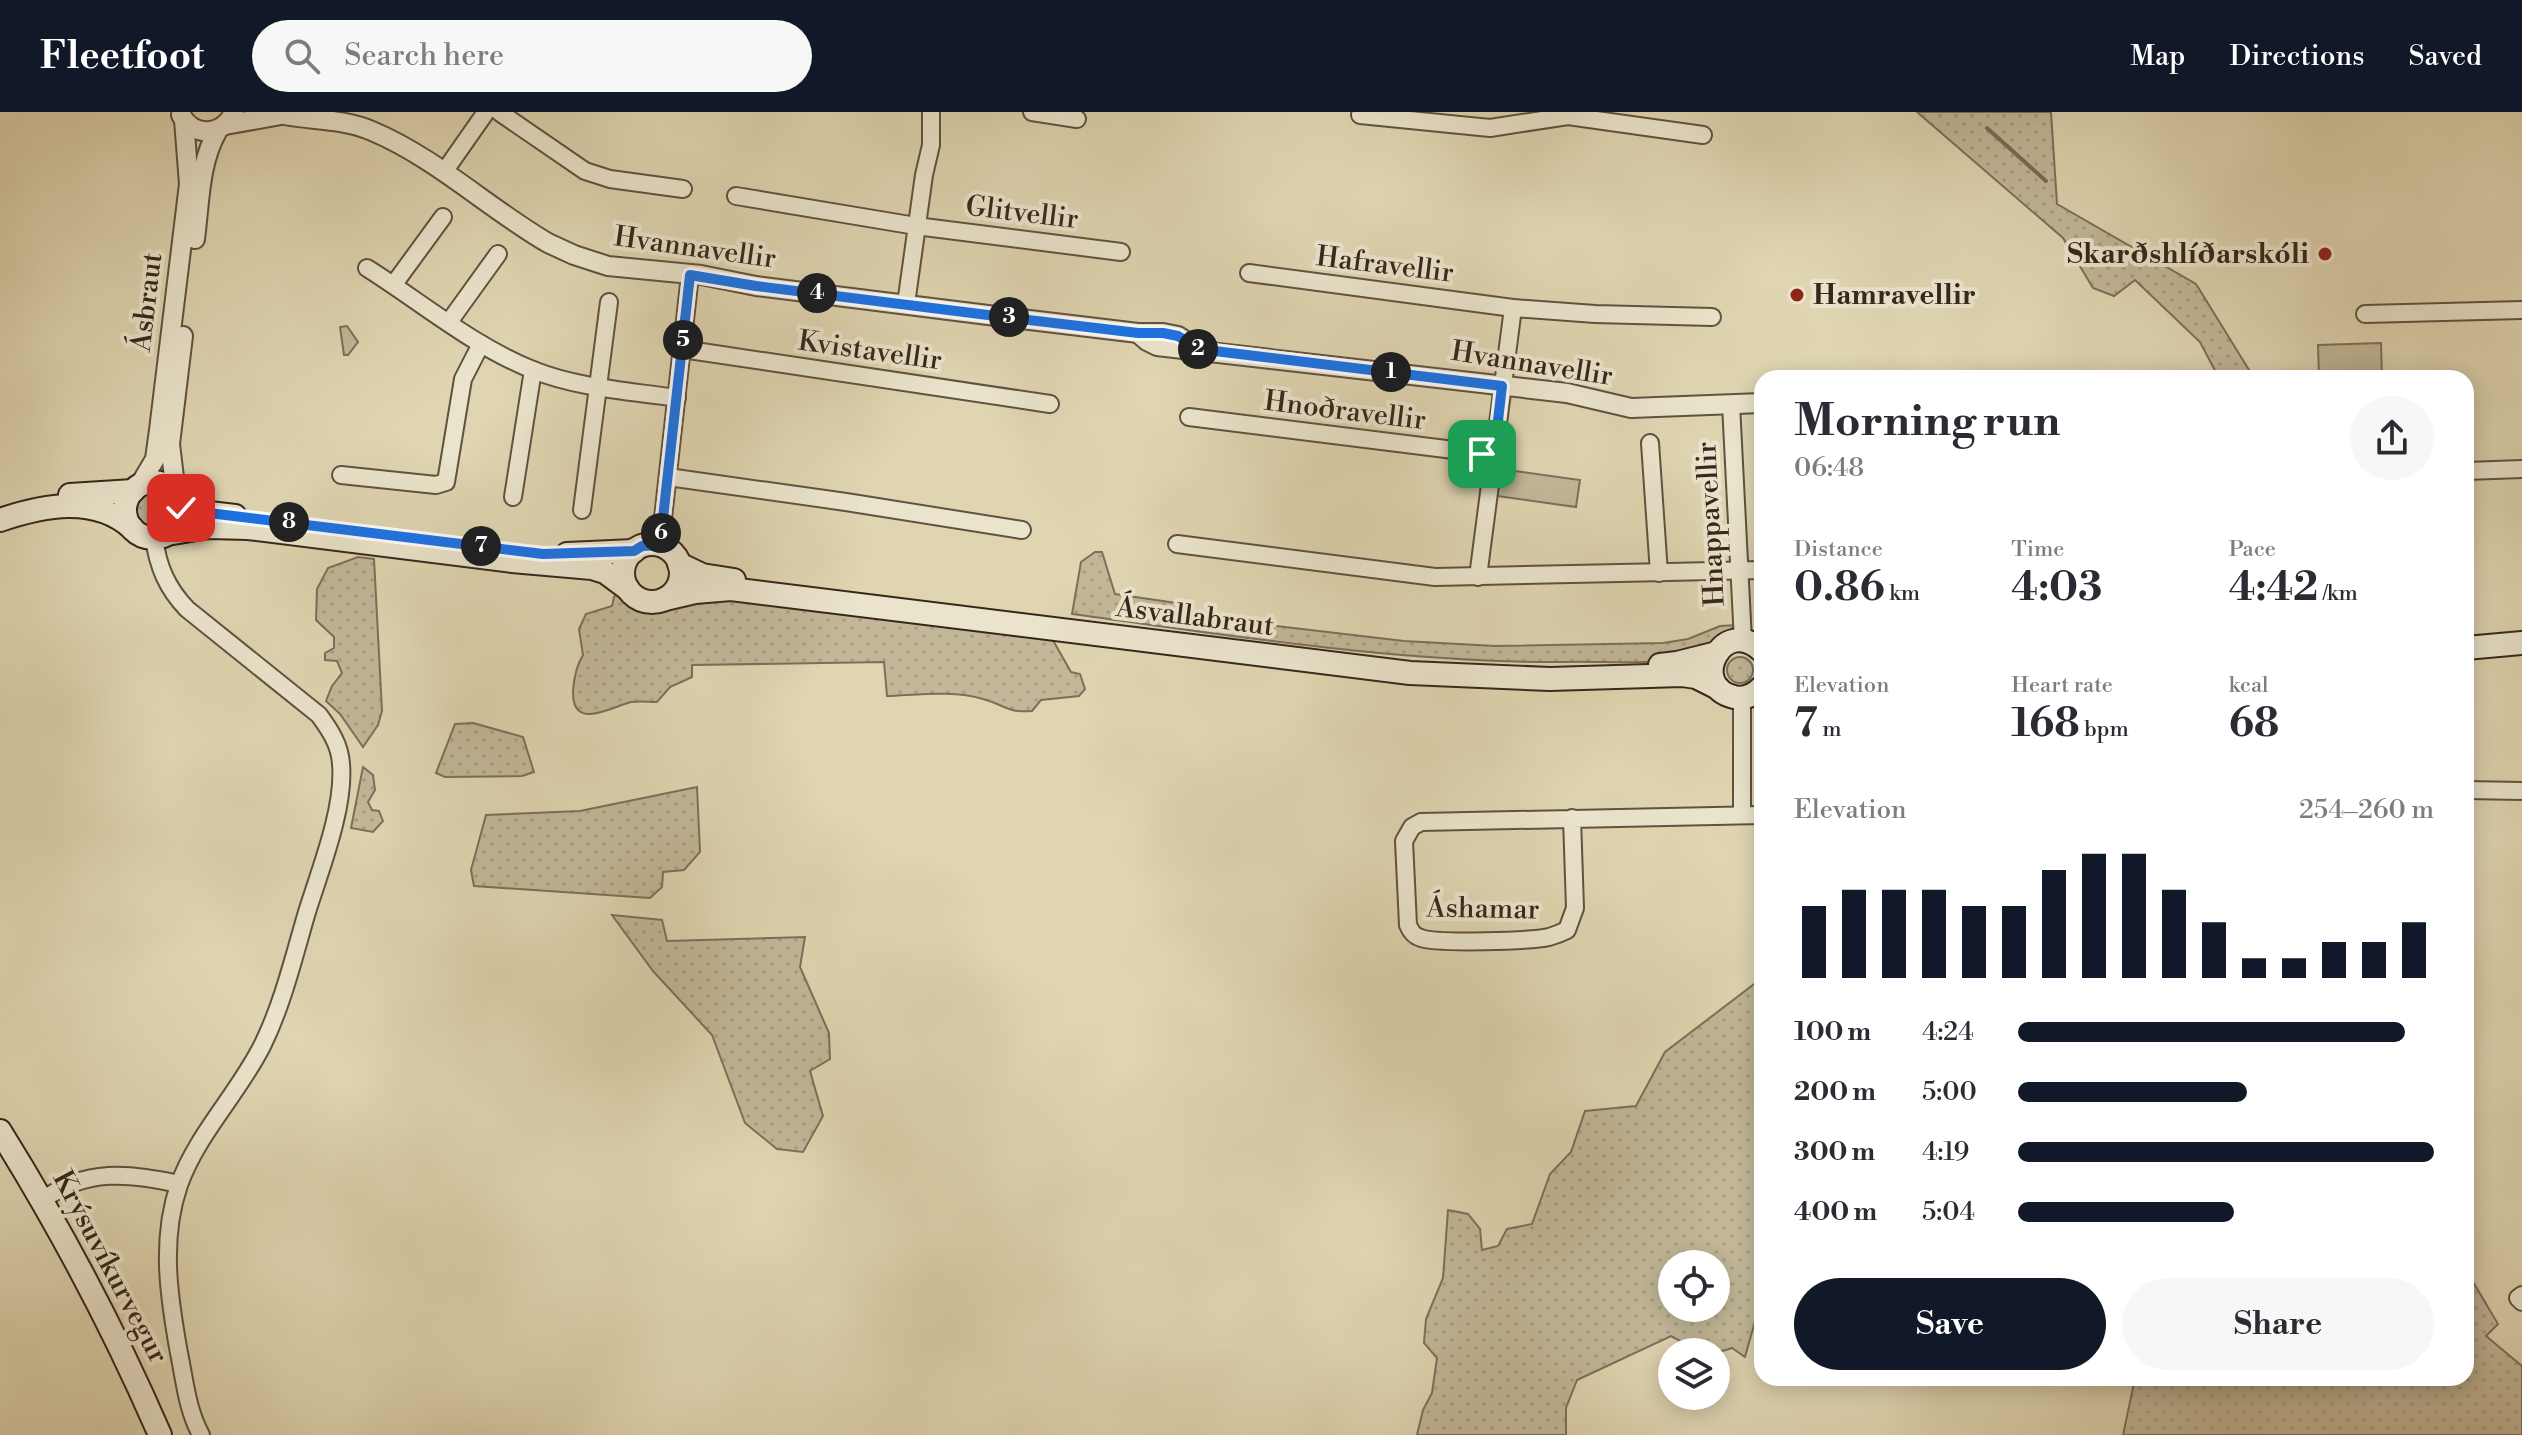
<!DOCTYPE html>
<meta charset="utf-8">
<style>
body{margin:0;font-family:"Libre Bodoni",serif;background:#f7f7f7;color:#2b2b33;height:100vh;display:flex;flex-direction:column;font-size:30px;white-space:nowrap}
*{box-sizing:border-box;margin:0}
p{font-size:26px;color:#7c7c81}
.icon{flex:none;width:44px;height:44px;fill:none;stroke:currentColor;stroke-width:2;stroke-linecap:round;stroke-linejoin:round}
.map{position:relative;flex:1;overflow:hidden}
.sheet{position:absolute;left:1754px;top:258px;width:720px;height:1016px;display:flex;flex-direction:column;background:#fff;border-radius:24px;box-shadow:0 4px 20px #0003}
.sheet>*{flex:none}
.fabs{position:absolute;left:1658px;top:1138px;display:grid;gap:16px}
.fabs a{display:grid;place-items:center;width:72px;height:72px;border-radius:50%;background:#fff;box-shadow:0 4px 20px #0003;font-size:40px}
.pin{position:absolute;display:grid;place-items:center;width:68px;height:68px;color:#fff;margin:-34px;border-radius:16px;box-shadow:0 4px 12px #0006}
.km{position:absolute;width:40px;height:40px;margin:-20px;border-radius:50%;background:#222;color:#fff;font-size:22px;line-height:40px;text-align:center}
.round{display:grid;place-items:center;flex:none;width:84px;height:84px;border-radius:42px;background:#f7f7f7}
.overview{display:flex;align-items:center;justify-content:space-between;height:136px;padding:0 40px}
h1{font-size:44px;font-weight:700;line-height:60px}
.metrics{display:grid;grid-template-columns:repeat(3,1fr);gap:12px;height:136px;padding:8px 40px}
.metrics div{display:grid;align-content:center}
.metrics b{font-size:40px;font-weight:700}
.metrics small{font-size:22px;font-weight:400}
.metrics p{font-size:22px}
.chart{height:224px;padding:16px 40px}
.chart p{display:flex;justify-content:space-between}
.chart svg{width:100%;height:144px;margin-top:8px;stroke:#111827;stroke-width:6}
.action{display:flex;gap:16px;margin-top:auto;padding:16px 40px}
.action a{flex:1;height:92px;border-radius:48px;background:#111827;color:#fff;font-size:32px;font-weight:700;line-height:92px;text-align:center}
.action a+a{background:#f7f7f7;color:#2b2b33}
ul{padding:0 40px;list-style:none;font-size:26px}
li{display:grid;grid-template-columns:128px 96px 1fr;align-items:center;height:60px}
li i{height:20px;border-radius:10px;background:#111827}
header{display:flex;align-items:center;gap:48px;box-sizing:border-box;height:112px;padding:0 40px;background:#111827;color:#fff}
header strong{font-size:38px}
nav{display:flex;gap:44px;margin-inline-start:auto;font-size:28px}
.search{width:560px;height:72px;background:#f7f7f7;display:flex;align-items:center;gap:20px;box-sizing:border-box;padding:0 28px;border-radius:44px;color:#7c7c81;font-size:30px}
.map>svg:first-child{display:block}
.grass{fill:url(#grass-dots);stroke:#7c6f5a;stroke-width:2;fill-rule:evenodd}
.park{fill:#c2b798;stroke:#7c6f5a;stroke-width:2}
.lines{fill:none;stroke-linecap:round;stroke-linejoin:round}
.stream{stroke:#796c57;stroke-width:4}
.minor-casing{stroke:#605241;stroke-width:20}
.tertiary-casing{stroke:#605241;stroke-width:22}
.secondary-casing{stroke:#36271c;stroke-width:26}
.minor{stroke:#eae4cc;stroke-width:16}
.tertiary{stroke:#eae4cc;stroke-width:18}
.secondary{stroke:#eae4cc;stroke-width:22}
.route-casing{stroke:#fff;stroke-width:16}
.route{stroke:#1a73e8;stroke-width:10}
.poi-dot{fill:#8f2418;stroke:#eae4cc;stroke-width:3}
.labels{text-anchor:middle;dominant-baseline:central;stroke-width:8;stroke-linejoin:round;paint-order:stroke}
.street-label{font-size:28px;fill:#36271c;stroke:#eae4cc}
.poi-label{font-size:28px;font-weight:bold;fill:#36271c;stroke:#eae4cc;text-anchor:end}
</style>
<header>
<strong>Fleetfoot</strong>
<div class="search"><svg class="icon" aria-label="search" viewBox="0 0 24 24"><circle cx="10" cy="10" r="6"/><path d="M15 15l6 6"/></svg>Search here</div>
<nav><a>Map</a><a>Directions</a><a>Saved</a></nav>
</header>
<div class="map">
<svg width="2522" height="1323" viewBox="0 0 2522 1323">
<defs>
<pattern id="grass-dots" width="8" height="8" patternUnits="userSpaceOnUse" patternTransform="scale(2)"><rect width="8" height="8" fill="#c2b798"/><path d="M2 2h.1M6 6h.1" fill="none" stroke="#a79d82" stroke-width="1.8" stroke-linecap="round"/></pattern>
</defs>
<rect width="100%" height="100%" fill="#dfd5b1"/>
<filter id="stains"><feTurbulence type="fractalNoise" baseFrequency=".0025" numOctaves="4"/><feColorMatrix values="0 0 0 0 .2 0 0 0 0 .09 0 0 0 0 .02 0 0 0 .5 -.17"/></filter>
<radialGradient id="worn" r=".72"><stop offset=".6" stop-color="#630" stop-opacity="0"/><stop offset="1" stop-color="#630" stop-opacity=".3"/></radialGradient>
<g class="grass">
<path d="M1917,0H2051L2057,92L2196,172L2254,266H2219L2200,230L2135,168L2114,184L2093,176L2063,126Z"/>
<circle cx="153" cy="398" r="19"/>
<path d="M1095,440H1102L1115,482L1176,491L1191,504L1404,529L1495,534L1663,531L1688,527L1720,514L1736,513C1723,535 1685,547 1661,549C1629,552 1596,549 1564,550C1399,551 1235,524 1072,502L1081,450Z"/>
<path d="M358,445L374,447L382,599L378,613L363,635L340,602L326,589L332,574L342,561L337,549L325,548V541L334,536V525L316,508L317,477L328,456Z"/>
<path d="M618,480L634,496L650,501L715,484L1050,523L1071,560L1080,562L1085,577L1079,584L1041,588L1032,599C1007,601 1005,593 983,587C953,578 918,583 887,584L884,550L692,553V565L670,575L657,590C649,590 639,589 631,590C611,595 572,620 573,579C574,566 576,554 583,543L579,517L586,502L612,494L614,485Z"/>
<circle cx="1740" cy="558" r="13"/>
<path d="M473,611L523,625L534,660L522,664L445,665L436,661L455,612Z"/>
<path d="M363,655L373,663L375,678L368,690L372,698L379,699L383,709L373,720L351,716Z"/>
<path d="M697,675L700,740L684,758L663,760L662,775L650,786L474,774L471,758L486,703L580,699Z"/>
<path d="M612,803L662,808L667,829L805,825L800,855L829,921L830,947L810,959L823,1004L803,1040L777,1037L745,1011L712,923L653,859Z"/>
<path d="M1762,866V1196L1756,1206L1745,1245L1732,1236C1706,1246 1695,1237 1671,1224L1577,1268L1566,1296V1323H1417L1423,1298L1432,1281L1437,1246L1424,1231L1426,1207L1443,1166L1448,1098L1468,1102L1480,1117L1482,1138L1498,1134L1507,1117L1532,1112L1550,1062L1571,1040L1585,999L1636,994L1665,940ZM1672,1152H1716V1196H1672Z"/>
<path d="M2466,1158L2498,1212L2486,1224L2522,1254V1323H2123L2134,1271L2133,1266H2466Z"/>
</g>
<g class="park">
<path d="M347,214L358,230L348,243H344L340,215Z"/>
<path d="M2381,231L2382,266H2319L2318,233Z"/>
<path d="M1500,357L1580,368L1576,395L1497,384Z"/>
</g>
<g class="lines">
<path class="stream" d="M1987,16L2046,69"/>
<defs>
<g id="minor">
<path d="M499,0L585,59L610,67L683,77"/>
<path d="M1032,0L1077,7"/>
<path d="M1360,3L1490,16L1568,4L1703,23"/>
<path d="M444,60L486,0"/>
<path d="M736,84L916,114L1121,140"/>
<path d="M367,156C421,190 473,234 533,258C578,276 629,279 677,286"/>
<path d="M1249,161L1513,196L1595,202L1712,205"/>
<path d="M394,172L443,105"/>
<path d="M906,192L924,63L931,33V0"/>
<path d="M2365,202L2522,198"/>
<path d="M449,210L498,142"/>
<path d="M682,237L1050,292"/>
<path d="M1731,292L1743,529"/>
<path d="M1189,305L1494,343"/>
<path d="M1650,331L1659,461"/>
<path d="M2466,359L2522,357"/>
<path d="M341,363L436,373L446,370L463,267L481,232"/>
<path d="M668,365L846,390L1022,418"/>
<path d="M513,385L533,258"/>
<path d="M582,398L609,190"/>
<path d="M154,426C158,455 167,476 187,497L319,603C330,618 340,633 341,652C345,696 320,758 307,800C294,844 283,891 263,932C239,981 197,1022 179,1073C160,1128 169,1186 179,1241C185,1270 187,1297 201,1323"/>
<path d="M1177,432L1435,465L1762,458"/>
<path d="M660,433L690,163"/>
<path d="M1478,465L1513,196"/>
<path d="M1742,586V703"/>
<path d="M2466,678L2522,679"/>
<path d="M1572,706L1575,796L1567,818C1561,821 1556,823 1549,825C1531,829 1437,832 1421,826C1414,824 1411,820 1408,813L1404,729L1412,715L1421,710L1762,703"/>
<path d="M43,1088C85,1056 131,1061 179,1072"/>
<path d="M2522,1183L2518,1186L2522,1190"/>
</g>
<g id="tertiary">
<path d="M270,0C303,9 340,5 372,19C436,46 488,96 548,131L574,143L608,154L701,163L756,174L1004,205L1138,221H1163L1178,224L1198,237"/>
<path d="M181,3C194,26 223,24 234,0"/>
<path d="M225,13L281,3"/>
<path d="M195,127C200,89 199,51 218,18"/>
<path d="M1138,221L1147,229L1157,234L1567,281L1631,296L1762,291"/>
<path d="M139,374L155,347L159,318L189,72L184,8"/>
<path d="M176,382L170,332L183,224"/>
</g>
<g id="secondary">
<circle cx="153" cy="398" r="28"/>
<path d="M70,383L133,379"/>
<path d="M180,388L209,401L235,404"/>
<path d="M0,408C44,393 95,383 132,416"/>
<path d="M167,422L209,415L248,416L512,449L592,456L605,460L628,477"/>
<circle cx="652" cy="461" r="29"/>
<path d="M567,442L634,439"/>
<path d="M679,452L702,463L734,468"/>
<path d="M665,487L695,480L731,477L1410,561L1550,567L1682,563L1696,565L1718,576"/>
<path d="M2466,536L2522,531"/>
<path d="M1762,539C1723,501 1687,574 1734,585C1745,588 1754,583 1762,575"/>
<path d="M1660,553L1677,551L1717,541"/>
<path d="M0,1019C61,1117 114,1217 160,1323"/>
</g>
</defs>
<use href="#minor" class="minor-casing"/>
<use href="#tertiary" class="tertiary-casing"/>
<use href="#secondary" class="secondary-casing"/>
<use href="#minor" class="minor"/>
<use href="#tertiary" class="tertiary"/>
<use href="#secondary" class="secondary"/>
</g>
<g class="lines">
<defs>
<path id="route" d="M181,396L180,388L209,401L543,442L634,439L642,434L660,433L690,163L756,174L1004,205L1138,221H1163L1178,224L1198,237L1502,274L1494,343L1482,342"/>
</defs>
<use href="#route" class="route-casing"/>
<use href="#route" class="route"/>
</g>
<g class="poi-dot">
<circle cx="2325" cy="142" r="8"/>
<circle cx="1797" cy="183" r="8"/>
</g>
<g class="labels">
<g class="street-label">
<text transform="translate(1022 101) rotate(7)">Glitvellir</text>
<text transform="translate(695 136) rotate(8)">Hvannavellir</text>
<text transform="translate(1385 153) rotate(7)">Hafravellir</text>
<text transform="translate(147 190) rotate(-83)">Ásbraut</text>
<text transform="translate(870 239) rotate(8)">Kvistavellir</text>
<text transform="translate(1532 252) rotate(9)">Hvannavellir</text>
<text transform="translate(1345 299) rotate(7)">Hnoðravellir</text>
<text transform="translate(1711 412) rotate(-93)">Hnappavellir</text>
<text transform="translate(1195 505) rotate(7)">Ásvallabraut</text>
<text transform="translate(1483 797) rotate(1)">Áshamar</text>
<text transform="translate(110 1155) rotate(62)">Krýsuvíkurvegur</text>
</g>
<g class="poi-label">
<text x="2309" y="142">Skarðshlíðarskóli</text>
<text x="1813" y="183" text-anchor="start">Hamravellir</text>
</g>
</g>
<rect width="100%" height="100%" filter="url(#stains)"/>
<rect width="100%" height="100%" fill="url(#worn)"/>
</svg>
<div class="fabs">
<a><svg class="icon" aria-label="locate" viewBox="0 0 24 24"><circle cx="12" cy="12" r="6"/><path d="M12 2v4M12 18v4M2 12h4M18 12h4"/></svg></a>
<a><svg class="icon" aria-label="layers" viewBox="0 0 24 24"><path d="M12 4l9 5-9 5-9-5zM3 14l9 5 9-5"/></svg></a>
</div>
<div class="pin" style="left:1482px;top:342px;background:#1e9e55"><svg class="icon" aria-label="arrive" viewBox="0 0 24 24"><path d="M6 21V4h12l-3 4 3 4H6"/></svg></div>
<div class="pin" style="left:181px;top:396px;background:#d93025"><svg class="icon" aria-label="check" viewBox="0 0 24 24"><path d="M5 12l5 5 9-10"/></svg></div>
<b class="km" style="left:1391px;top:260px">1</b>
<b class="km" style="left:1198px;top:237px">2</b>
<b class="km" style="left:1009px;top:205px">3</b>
<b class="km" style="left:817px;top:181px">4</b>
<b class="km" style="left:683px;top:228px">5</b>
<b class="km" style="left:661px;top:421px">6</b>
<b class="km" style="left:481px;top:434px">7</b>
<b class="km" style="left:289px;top:410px">8</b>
<section class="sheet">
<div class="overview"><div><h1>Morning run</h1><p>06:48</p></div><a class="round"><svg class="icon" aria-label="share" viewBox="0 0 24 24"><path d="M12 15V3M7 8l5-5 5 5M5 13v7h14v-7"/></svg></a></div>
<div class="metrics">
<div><p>Distance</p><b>0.86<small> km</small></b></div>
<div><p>Time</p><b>4:03</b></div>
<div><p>Pace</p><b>4:42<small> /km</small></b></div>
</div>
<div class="metrics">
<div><p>Elevation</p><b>7<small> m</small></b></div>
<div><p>Heart rate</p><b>168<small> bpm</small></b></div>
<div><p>kcal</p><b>68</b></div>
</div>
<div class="chart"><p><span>Elevation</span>254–260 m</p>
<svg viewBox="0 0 160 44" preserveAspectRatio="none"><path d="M5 44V22M15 44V17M25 44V17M35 44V17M45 44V22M55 44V22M65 44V11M75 44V6M85 44V6M95 44V17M105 44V27M115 44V38M125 44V38M135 44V33M145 44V33M155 44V27"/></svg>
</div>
<ul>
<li><b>100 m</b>4:24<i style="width:93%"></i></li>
<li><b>200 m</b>5:00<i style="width:55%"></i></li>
<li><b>300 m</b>4:19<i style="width:100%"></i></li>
<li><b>400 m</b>5:04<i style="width:52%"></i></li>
</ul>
<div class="action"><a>Save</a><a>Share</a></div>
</section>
</div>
